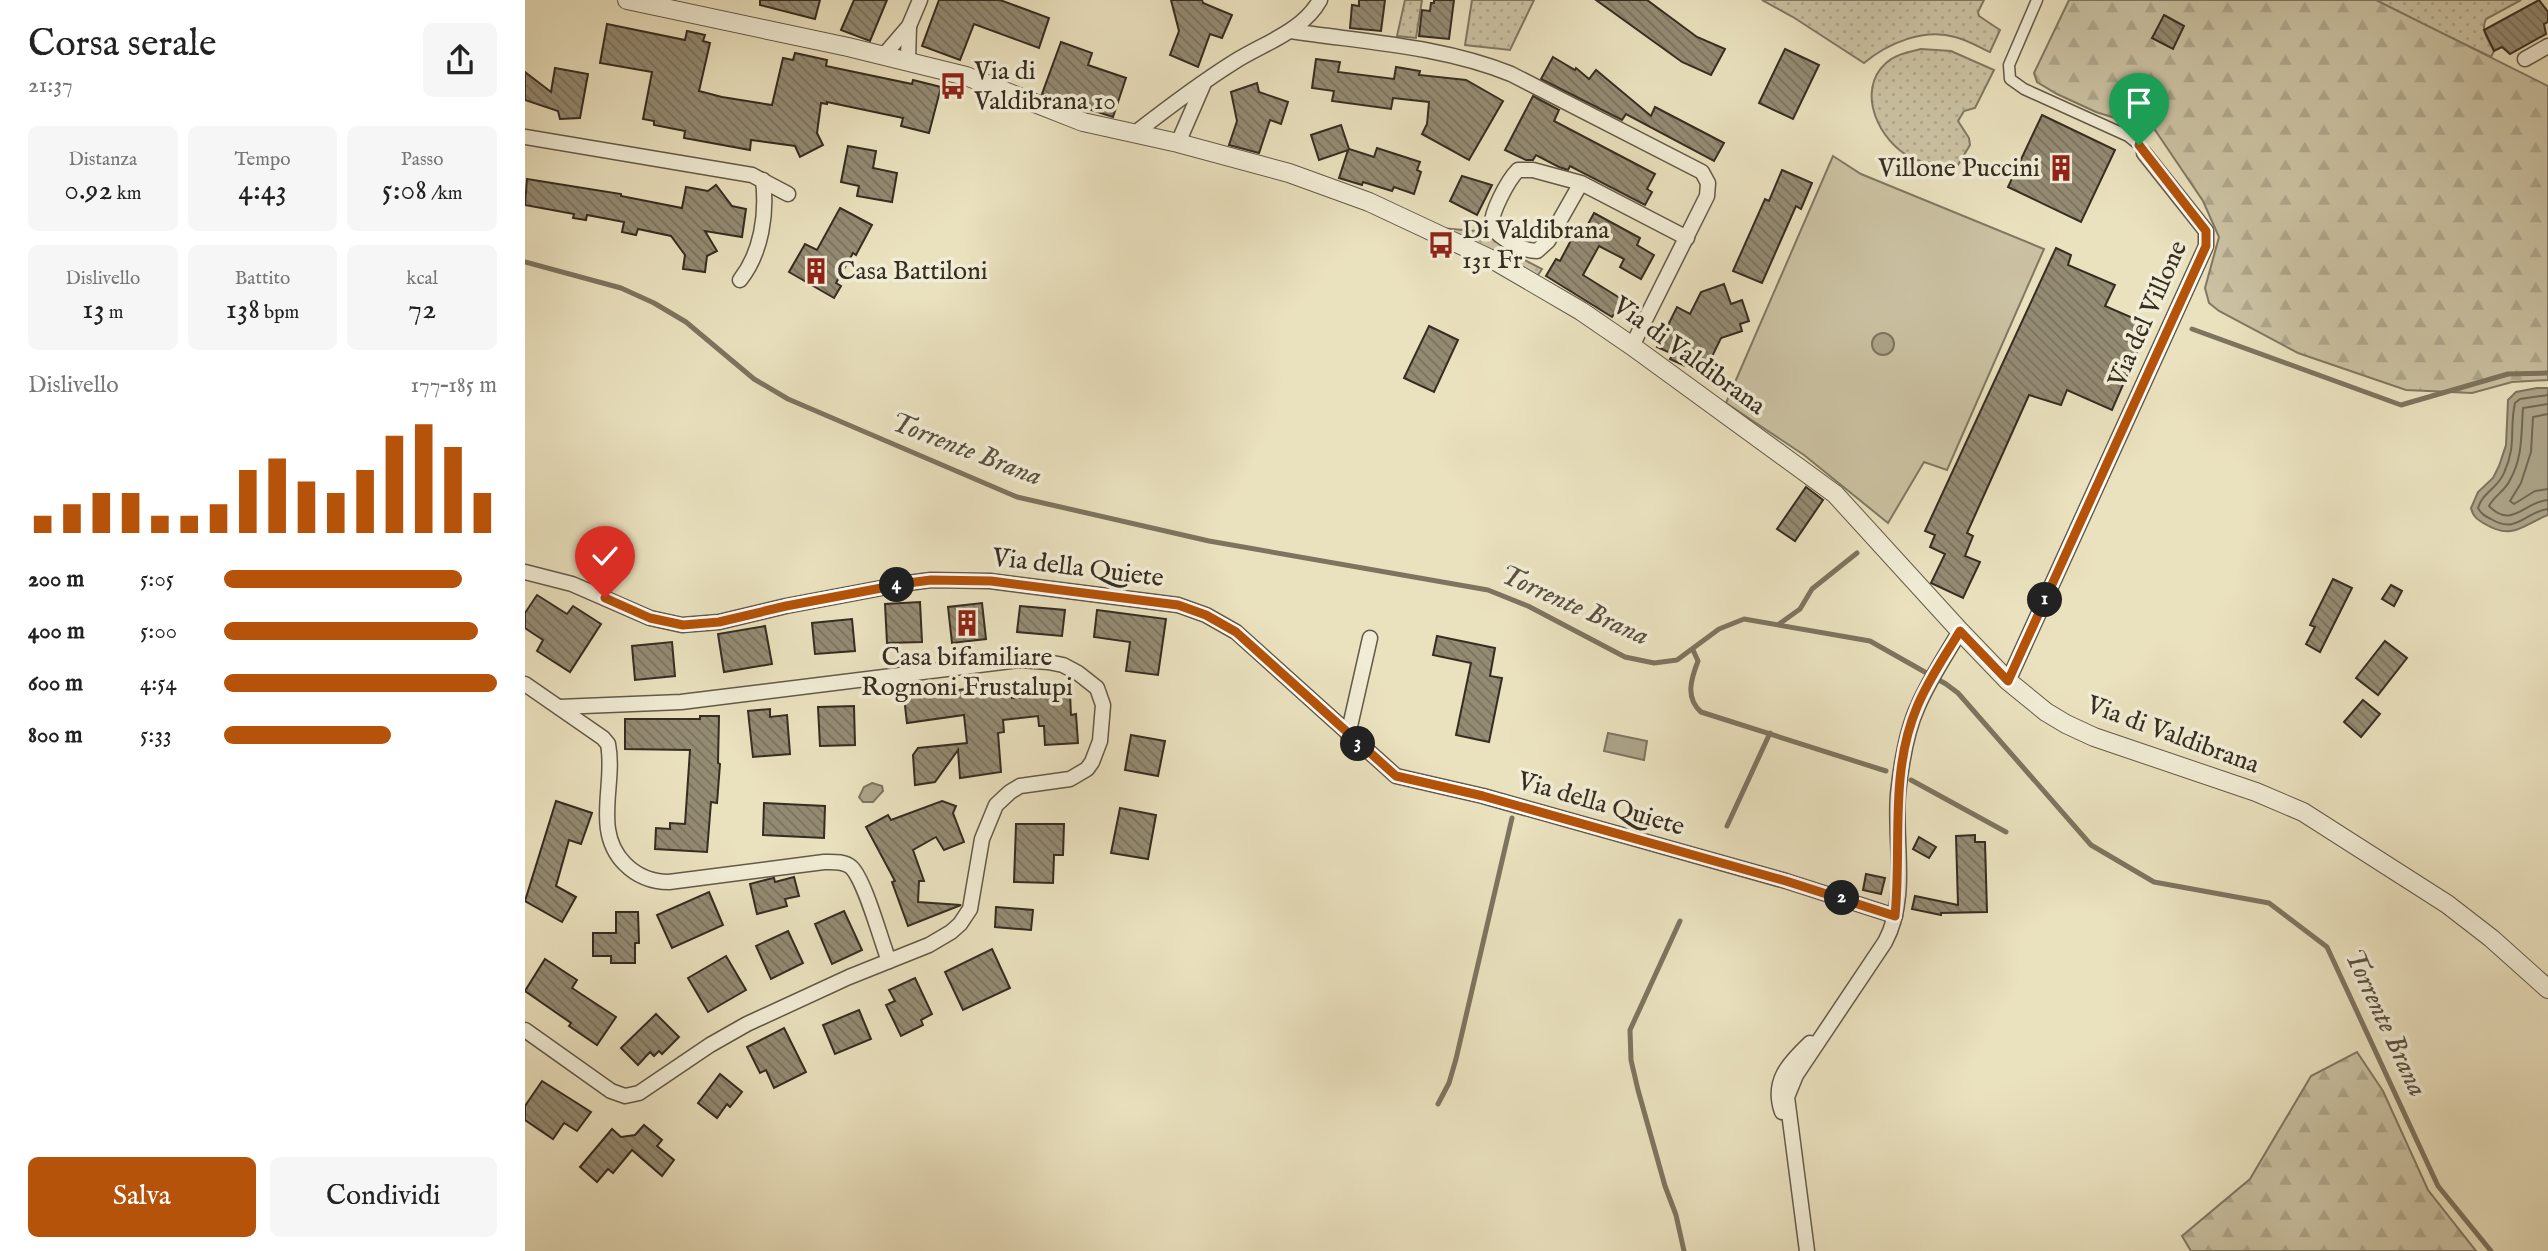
<!DOCTYPE html>
<html lang="it">
<meta charset="utf-8">
<style>
body{margin:0;font-family:"IM FELL English",serif;background:#f6f6f6;color:#222;height:100vh;display:flex;flex-direction:column;font-size:26px;white-space:nowrap}
*{box-sizing:border-box;margin:0}
p{font-size:23px;color:#767676}
.icon{flex:none;width:38px;height:38px;fill:none;stroke:currentColor;stroke-width:2;stroke-linecap:round;stroke-linejoin:round}
.map{position:relative;flex:1;overflow:hidden}
.panel{display:flex;flex-direction:column;background:#fff;width:525px}
.panel>*{flex:none}
.pin{position:absolute;display:grid;place-items:center;width:60px;height:60px;color:#fff;margin:-72px -30px;border-radius:50% 50% 50% 0;rotate:-45deg;box-shadow:0 0 7px #0007}
.pin .icon{rotate:45deg}
.km{position:absolute;width:35px;height:35px;margin:-18px;border-radius:50%;background:#222;color:#fff;font-size:19px;line-height:35px;text-align:center}
.round{display:grid;place-items:center;flex:none;width:74px;height:74px;border-radius:10px;background:#f6f6f6}
.overview{display:flex;align-items:center;justify-content:space-between;height:119px;padding:0 28px}
h1{font-size:38px;font-weight:600;line-height:52px}
.stats{display:grid;grid-template-columns:repeat(3,1fr);gap:10px;height:119px;padding:7px 28px}
.stats div{display:grid;align-content:center;border-radius:10px;background:#f6f6f6;text-align:center}
.stats b{font-size:30px;font-weight:600}
.stats small{font-size:19px;font-weight:400}
.stats p{font-size:19px}
.chart{height:196px;padding:14px 28px}
.chart p{display:flex;justify-content:space-between}
.chart svg{width:100%;height:126px;margin-top:7px;stroke:#b45309;stroke-width:6}
.primary-button{display:flex;gap:14px;margin-top:auto;padding:14px 28px}
.primary-button a{flex:1;height:80px;border-radius:10px;background:#b45309;color:#fff;font-size:28px;font-weight:600;line-height:80px;text-align:center}
.primary-button a+a{background:#f6f6f6;color:#222}
ul{padding:0 28px;list-style:none;font-size:23px}
li{display:grid;grid-template-columns:112px 84px 1fr;align-items:center;height:52px}
li i{height:18px;border-radius:9px;background:#b45309}
main{display:flex;flex:1;min-height:0}
.map>svg:first-child{display:block}
.grass{fill:url(#grass-dots);stroke:#807862;stroke-width:2}
.forest{fill:url(#forest-firs);stroke:#807862;stroke-width:2}
.garden{fill:#cbc2a3;stroke:#807862;stroke-width:2}
.water{fill:#ada489;stroke:#7d745f;stroke-width:2}
.lines{fill:none;stroke-linecap:round;stroke-linejoin:round}
.shore{stroke:#726855;stroke-width:2}
.stream{stroke:#7d745f;stroke-width:5}
.building{fill:url(#building-back-hatch);stroke:#362d21;stroke-width:2}
.pedestrian-casing{stroke:#635a48;stroke-width:13}
.minor-casing{stroke:#635a48;stroke-width:17}
.tertiary-casing{stroke:#635a48;stroke-width:20}
.pedestrian{stroke:#f1ecd5;stroke-width:10}
.minor{stroke:#f1ecd5;stroke-width:14}
.tertiary{stroke:#f1ecd5;stroke-width:18}
.route-casing{stroke:#fff;stroke-width:14}
.route{stroke:#b45309;stroke-width:9}
.labels{text-anchor:middle;dominant-baseline:central;stroke-width:7;stroke-linejoin:round;paint-order:stroke}
.poi-label{font-size:26px;fill:#362d21;stroke:#f1ecd5;text-anchor:start}
.street-label{font-size:26px;fill:#362d21;stroke:#f1ecd5}
.water-label{font-size:28px;font-style:italic;fill:#5a5140;stroke:#f1ecd5}
</style>
<main>
<section class="panel">
<div class="overview"><div><h1>Corsa serale</h1><p>21:37</p></div><a class="round"><svg class="icon" aria-label="share" viewBox="0 0 24 24"><path d="M12 15V3M7 8l5-5 5 5M5 13v7h14v-7"/></svg></a></div>
<div class="stats">
<div><p>Distanza</p><b>0.92<small> km</small></b></div>
<div><p>Tempo</p><b>4:43</b></div>
<div><p>Passo</p><b>5:08<small> /km</small></b></div>
</div>
<div class="stats">
<div><p>Dislivello</p><b>13<small> m</small></b></div>
<div><p>Battito</p><b>138<small> bpm</small></b></div>
<div><p>kcal</p><b>72</b></div>
</div>
<div class="chart"><p><span>Dislivello</span>177–185 m</p>
<svg viewBox="0 0 160 44" preserveAspectRatio="none"><path d="M5 44V38M15 44V34M25 44V30M35 44V30M45 44V38M55 44V38M65 44V34M75 44V22M85 44V18M95 44V26M105 44V30M115 44V22M125 44V10M135 44V6M145 44V14M155 44V30"/></svg>
</div>
<ul>
<li><b>200 m</b>5:05<i style="width:87%"></i></li>
<li><b>400 m</b>5:00<i style="width:93%"></i></li>
<li><b>600 m</b>4:54<i style="width:100%"></i></li>
<li><b>800 m</b>5:33<i style="width:61%"></i></li>
</ul>
<div class="primary-button"><a>Salva</a><a>Condividi</a></div>
</section>
<div class="map">
<svg width="2023" height="1251" viewBox="0 0 2023 1251">
<defs>
<pattern id="grass-dots" width="8" height="8" patternUnits="userSpaceOnUse" patternTransform="scale(1.75)"><rect width="8" height="8" fill="#cbc2a3"/><path d="M2 2h.1M6 6h.1" fill="none" stroke="#afa78c" stroke-width="1.8" stroke-linecap="round"/></pattern>
<pattern id="forest-firs" width="22" height="20" patternUnits="userSpaceOnUse" patternTransform="scale(1.75)"><rect width="22" height="20" fill="#cbc2a3"/><path d="M5 1l3.5 6h-7zM16 11l3.5 6h-7z" fill="#afa78c"/></pattern>
<pattern id="building-back-hatch" width="6" height="6" patternUnits="userSpaceOnUse" patternTransform="scale(1.75)"><rect width="6" height="6" fill="#948b73"/><path d="M-1 5l2 2M0 0l6 6M5-1l2 2" fill="none" stroke="#7a725e"/></pattern>
</defs>
<rect width="100%" height="100%" fill="#eae1be"/>
<filter id="stains"><feTurbulence type="fractalNoise" baseFrequency=".00286" numOctaves="4"/><feColorMatrix values="0 0 0 0 .2 0 0 0 0 .09 0 0 0 0 .02 0 0 0 .5 -.17"/></filter>
<radialGradient id="worn" r=".72"><stop offset=".6" stop-color="#630" stop-opacity="0"/><stop offset="1" stop-color="#630" stop-opacity=".3"/></radialGradient>
<g class="grass">
<path d="M880,0H897L891,38L872,36Z"/>
<path d="M947,0H1009L985,50L940,45Z"/>
<path d="M1237,0H1459L1453,12L1454,16L1475,30L1465,52C1454,47 1442,40 1430,37C1399,28 1363,43 1339,63L1268,17Z"/>
<path d="M1848,0H1996L1961,19C1955,30 1964,41 1969,51L1966,57Z"/>
<path d="M1396,49L1426,51L1469,70L1450,108L1439,111L1433,121L1444,138L1445,145L1425,178L1413,164C1404,163 1395,162 1387,158C1354,142 1330,91 1361,63C1371,54 1384,52 1396,49Z"/>
<path d="M915,228L963,232L984,252L1017,269L1010,279Z"/>
</g>
<g class="forest">
<path d="M1544,0H1851L2023,86V380L1987,382L1947,393L1881,390L1773,353L1694,311L1684,303L1680,288L1694,237L1678,201L1628,127L1612,121L1593,119L1571,112L1532,94L1512,82L1509,73Z"/>
<path d="M1832,1052L1858,1091L1903,1190L1951,1251H1666L1657,1236L1725,1179L1786,1076Z"/>
</g>
<path class="garden" d="M1308,156L1336,174L1519,249L1422,470L1399,462L1363,523L1279,455L1201,403Z"/>
<g class="water">
<circle cx="1358" cy="344" r="11"/>
<path d="M2012,388H2023V515C1999,524 1988,541 1960,524C1953,520 1948,517 1946,508L1953,492L1968,478L1974,466L1981,445L1983,400L1991,392Z"/>
<path d="M1083,733L1122,741L1119,760L1079,751Z"/>
<path d="M347,783L357,786L358,791L348,802H338L334,797L339,787Z"/>
</g>
<g class="lines">
<g class="shore">
<path d="M2023,395L1995,399L1990,403C1984,429 1992,445 1979,473C1973,488 1957,493 1953,508C1956,514 1960,516 1966,519C1992,535 2001,511 2023,509"/>
<path d="M2023,404L1998,408C1996,434 1998,457 1985,480C1980,491 1969,496 1964,506C1987,530 2000,501 2023,500"/>
<path d="M2023,414L2008,417L2006,452L1996,483L1985,501L1989,504L2010,491L2023,489"/>
</g>
<g class="stream">
<path d="M0,262L96,288L129,303L161,322L229,379L263,399L492,497L684,541L963,590L1003,606L1100,657L1129,663L1152,660L1194,629L1219,619L1345,641L1421,684L1433,693L1566,845L1629,882L1744,903L1802,947L1913,1186L1966,1251"/>
<path d="M1667,329L1876,405L1983,374L2023,373"/>
<path d="M1254,624L1275,609L1287,589L1332,553"/>
<path d="M1168,650L1173,661C1166,679 1160,698 1176,712L1361,771"/>
<path d="M1386,780L1481,832"/>
<path d="M1202,826L1245,733"/>
<path d="M1155,921L1105,1030L1106,1060L1113,1090L1140,1186L1151,1215L1159,1251"/>
<path d="M913,1104L924,1083L931,1059L987,818"/>
</g>
</g>
<g class="building">
<path d="M235,0H295L290,19L235,5Z"/>
<path d="M329,0H362L345,41L316,30Z"/>
<path d="M414,0H475L524,18L514,48L449,24L435,60L397,46Z"/>
<path d="M646,0H677L678,3L707,15L697,38L685,34L673,67L645,55L654,31Z"/>
<path d="M834,0H860L856,31L825,28L827,5L834,6Z"/>
<path d="M909,0H929L924,39L894,36L897,10L905,11L906,3H909Z"/>
<path d="M1071,0H1122L1172,37L1200,49L1186,75L1157,62Z"/>
<path d="M2014,0L2023,12V22L2019,24L2021,34L1985,54L1977,47L1969,51L1959,30Z"/>
<path d="M1639,15L1659,26L1648,49L1627,38Z"/>
<path d="M82,24L160,40L162,31L180,35L178,41L185,43L174,91L197,97L247,105L258,58L268,60L270,53L302,60L301,66L387,84L388,80L416,87L404,133L376,126L378,118L302,102V104L296,103L292,133L298,145L275,157L270,146L226,140L225,150L159,138L160,131L129,125V121L118,119L127,72L75,63Z"/>
<path d="M536,42L567,53L563,65L601,78L588,117L551,105V107L517,94Z"/>
<path d="M1260,49L1294,65L1268,119L1234,103Z"/>
<path d="M1028,57L1050,70L1051,68L1064,79L1071,70L1126,116L1130,107L1199,143L1189,161L1101,114L1097,120L1016,79Z"/>
<path d="M791,59L815,62L813,72L869,79L871,67L895,71L894,75L941,80L978,101L944,160L897,134L902,124L904,102L868,98L866,109L807,101L809,91L787,88Z"/>
<path d="M30,68L63,74L55,118L35,119L33,111L0,100V72L26,92Z"/>
<path d="M732,83L734,92L763,102L756,124L745,120L734,153L704,145L712,121L706,92Z"/>
<path d="M1008,96L1034,110L1029,121L1130,174L1122,189L1127,192L1120,205L1045,166L1043,170L1034,167L1011,155L1008,160H1001L980,150Z"/>
<path d="M1517,115L1590,150L1556,222L1483,187Z"/>
<path d="M816,125L824,149L849,157L852,148L895,162L892,170L896,172L889,194L869,187L867,191L838,182L837,185L814,178L823,150L794,160L786,135Z"/>
<path d="M323,146L351,151L348,168L372,173L367,202L332,196L334,186L316,182Z"/>
<path d="M1257,170L1287,183L1276,209L1271,206L1237,283L1208,271L1240,199L1244,201Z"/>
<path d="M937,176L967,185L952,215L925,201Z"/>
<path d="M2,179L96,194V196L157,208L161,187L183,191L191,185L207,206L221,209L217,237L180,231L192,251L182,256L180,272L158,269L160,255L146,236L113,229L111,235L97,232L99,222L62,215L61,220L48,218L49,214L0,205Z"/>
<path d="M315,208L347,225L331,255L328,253L311,283L316,286L309,298L264,272L280,244L292,250Z"/>
<path d="M1069,213L1115,238L1112,245L1129,255L1116,279L1095,267L1099,259L1074,246L1058,275L1098,300L1087,317L1021,276L1031,259L1035,261L1051,231L1057,235Z"/>
<path d="M1531,248L1546,255L1543,265L1590,285L1580,306L1624,325L1587,410L1542,390L1536,405L1504,395L1442,533L1448,536L1440,556L1455,562L1438,598L1406,583L1420,554L1405,547L1410,535L1400,531Z"/>
<path d="M1199,284L1206,304L1217,300L1224,321L1215,324L1217,331L1196,338L1181,369L1163,360L1160,366L1145,359L1148,354L1132,347L1152,307L1165,314L1176,292Z"/>
<path d="M904,326L933,340L909,392L879,378Z"/>
<path d="M1281,487L1298,500L1270,541L1252,529Z"/>
<path d="M1808,579L1827,588L1795,652L1781,644L1790,627L1785,625Z"/>
<path d="M1866,585L1877,591L1869,606L1857,599Z"/>
<path d="M12,595L42,614L48,606L76,624L45,672L12,651L18,640L0,628V613Z"/>
<path d="M395,602L397,642L362,643L360,604Z"/>
<path d="M457,603L461,639L427,643L423,607Z"/>
<path d="M495,606L540,610L537,636L492,632Z"/>
<path d="M572,610L641,619L633,675L601,671L605,642L569,637Z"/>
<path d="M327,619L330,651L290,654L287,623Z"/>
<path d="M240,626L247,664L199,672L193,634Z"/>
<path d="M912,636L970,648L965,676L977,678L964,742L931,735L946,663L908,655Z"/>
<path d="M1860,641L1882,658L1853,695L1831,678Z"/>
<path d="M147,642L150,676L110,680L107,646Z"/>
<path d="M463,686L464,695L486,693L487,698L545,694L546,715L551,714L553,743L520,745L519,726H514L513,716L478,720L479,732L473,733L476,772L435,778L433,750L410,782L390,785L388,755L393,748L442,743L439,715L382,723L379,697Z"/>
<path d="M1838,700L1855,714L1836,737L1819,722Z"/>
<path d="M329,706L330,745L295,746L293,707Z"/>
<path d="M245,709V717L262,715L265,754L228,757L223,711Z"/>
<path d="M175,716H194L193,763L195,764L192,803L186,802L182,852L130,849L131,828L145,829V823L160,824L165,750L100,749V719H175Z"/>
<path d="M606,735L640,741L633,776L600,770Z"/>
<path d="M31,801L67,813L56,844L44,840L31,886L51,897L37,922L0,901Z"/>
<path d="M417,801L431,806L428,813L439,842L419,850L411,837L388,850L399,881H394L393,902L436,905L383,926L367,882L370,881L341,827L363,815L366,820Z"/>
<path d="M239,803L300,806L299,838L238,835Z"/>
<path d="M595,808L631,815L623,859L586,853Z"/>
<path d="M491,824H539L538,855H529L528,883L489,882Z"/>
<path d="M1450,835V842H1460L1462,912L1416,913V915L1387,909L1390,896L1433,905L1431,836Z"/>
<path d="M1394,837L1411,847L1404,858L1388,849Z"/>
<path d="M1341,874L1360,878L1356,894L1338,890Z"/>
<path d="M269,877L274,896L260,899L262,906L232,914L225,884L244,879L249,878L250,882Z"/>
<path d="M184,892L198,925L147,948L132,915Z"/>
<path d="M471,907L508,910L506,930L470,927Z"/>
<path d="M319,911L337,950L307,964L290,924Z"/>
<path d="M91,912H113L114,943H110V963H86V956H68V933H91Z"/>
<path d="M263,931L278,963L246,979L231,946Z"/>
<path d="M467,949L485,988L438,1010L420,972Z"/>
<path d="M201,956L221,990L183,1012L163,978Z"/>
<path d="M20,959L52,980L47,988L91,1017L72,1045L44,1026L46,1023L0,991Z"/>
<path d="M390,978L407,1014L396,1020L398,1025L376,1036L361,1005L370,1001L364,990Z"/>
<path d="M334,1010L346,1039L310,1054L298,1025Z"/>
<path d="M131,1014L154,1037L137,1054L134,1051L129,1056L125,1052L113,1065L96,1048Z"/>
<path d="M259,1028L281,1072L249,1088L241,1070L235,1073L222,1047Z"/>
<path d="M195,1074L217,1092L205,1107L202,1104L192,1118L173,1103Z"/>
<path d="M17,1081L66,1112L52,1131L39,1123L28,1139L0,1120V1106Z"/>
<path d="M119,1125L137,1140L132,1146L149,1160L137,1176L107,1150L88,1173L83,1169L72,1182L55,1167L87,1129L96,1137L110,1135Z"/>
</g>
<g class="lines">
<defs>
<path id="pedestrian" d="M1512,0L1484,65L1485,79L1499,89L1603,136L1614,145L1619,153"/>
<g id="minor">
<path d="M766,31C839,42 917,46 986,74L1177,172L1183,183L1182,196L1107,346"/>
<path d="M359,55L384,26L395,0"/>
<path d="M2000,59L2023,46"/>
<path d="M383,61L384,26"/>
<path d="M609,134C641,109 674,84 709,62C739,43 777,32 795,0"/>
<path d="M0,137L227,175L263,194"/>
<path d="M653,143L679,83"/>
<path d="M1056,183L1023,241L1012,251C997,251 977,239 967,228C964,215 983,180 993,170H1008L1056,183L1162,238"/>
<path d="M215,280C237,252 242,213 238,180"/>
<path d="M0,572L47,584L125,618L157,625L194,622L261,606L383,583L406,580L465,581L653,605L681,615L711,632L871,776L958,796L1261,881L1370,916"/>
<path d="M1483,681L1681,246V231L1619,153"/>
<path d="M0,684L78,738L83,744C91,784 67,831 100,864C112,876 127,882 144,882L299,862C308,862 319,861 326,867C340,880 356,941 364,961"/>
<path d="M823,735L845,638"/>
<path d="M0,1030L86,1091L100,1096L114,1093L185,1045L222,1024L324,977L404,945L426,932L435,924L445,909L457,839L471,805L485,792L495,786L545,779L562,769L567,762L575,741L578,705L572,688L553,673L538,665L523,662L495,660L156,702L34,707"/>
<path d="M1257,1112C1246,1081 1264,1063 1285,1043"/>
<path d="M1282,1251L1262,1097L1271,1075L1360,942C1384,898 1369,842 1373,794C1376,765 1381,732 1393,706C1404,680 1421,655 1435,631"/>
</g>
<path id="tertiary" d="M102,0L323,47L441,76L558,122L653,143L764,173L844,202L972,262L1056,311L1107,346L1310,494L1435,631L1483,681L1521,712L1541,724L1569,737L1731,792L1778,812L1922,904L1966,938L2023,989"/>
</defs>
<use href="#pedestrian" class="pedestrian-casing"/>
<use href="#minor" class="minor-casing"/>
<use href="#tertiary" class="tertiary-casing"/>
<use href="#pedestrian" class="pedestrian"/>
<use href="#minor" class="minor"/>
<use href="#tertiary" class="tertiary"/>
</g>
<g class="lines">
<defs>
<path id="route" d="M80,598L125,618L158,625L194,622L261,606L383,583L406,580L466,581L653,605L681,615L711,632L871,776L958,796L1261,881L1370,916C1377,846 1364,773 1392,707C1403,680 1420,656 1435,631L1483,681L1681,246V231L1614,145"/>
</defs>
<use href="#route" class="route-casing"/>
<use href="#route" class="route"/>
</g>
<defs>
<symbol id="bus-bare" viewBox="-9 -9 18 18"><path d="M-5-6H5V4H4V6H2V4H-2V6H-4V4H-5ZM-3.5-4V0h7V-4ZM-3.5 1.2v1.5H-2V1.2ZM2 1.2v1.5H3.5V1.2Z" fill="#8f2418" stroke="#f1ecd5" stroke-width="2.5" paint-order="stroke"/></symbol>
<symbol id="building-bare" viewBox="-9 -9 18 18"><path d="M-4-6H4V6H1V3H-1V6H-4ZM-2.5-4.3h1.7v1.8h-1.7ZM.8-4.3h1.7v1.8H.8ZM-2.5-1h1.7V.8h-1.7ZM.8-1h1.7V.8H.8Z" fill="#8f2418" stroke="#f1ecd5" stroke-width="2.5" paint-order="stroke"/></symbol>
</defs>
<g fill-rule="evenodd">
<use href="#bus-bare" x="409" y="67" width="38" height="38"/>
<use href="#building-bare" x="1517" y="149" width="38" height="38"/>
<use href="#bus-bare" x="897" y="226" width="38" height="38"/>
<use href="#building-bare" x="272" y="252" width="38" height="38"/>
<use href="#building-bare" x="423" y="604" width="38" height="38"/>
</g>
<g class="labels">
<g class="poi-label">
<text x="449" y="71">Via di<tspan x="449" dy="30">Valdibrana 10</tspan></text>
<text x="1515" y="168" text-anchor="end">Villone Puccini</text>
<text x="937" y="230">Di Valdibrana<tspan x="937" dy="30">131 Fr</tspan></text>
<text x="312" y="271">Casa Battiloni</text>
<text x="442" y="657" text-anchor="middle">Casa bifamiliare<tspan x="442" dy="30">Rognoni Frustalupi</tspan></text>
</g>
<g class="street-label">
<text transform="translate(1623 314) rotate(-66)">Via del Villone</text>
<text transform="translate(1164 356) rotate(36)">Via di Valdibrana</text>
<text transform="translate(553 568) rotate(7)">Via della Quiete</text>
<text transform="translate(1648 735) rotate(20)">Via di Valdibrana</text>
<text transform="translate(1076 804) rotate(16)">Via della Quiete</text>
</g>
<g class="water-label">
<text transform="translate(441 450) rotate(21)">Torrente Brana</text>
<text transform="translate(1049 606) rotate(24)">Torrente Brana</text>
<text transform="translate(1860 1023) rotate(65)">Torrente Brana</text>
</g>
</g>
<rect width="100%" height="100%" filter="url(#stains)"/>
<rect width="100%" height="100%" fill="url(#worn)"/>
</svg>
<div class="pin" style="left:1614px;top:145px;background:#1e9e55"><svg class="icon" aria-label="arrive" viewBox="0 0 24 24"><path d="M6 21V4h12l-3 4 3 4H6"/></svg></div>
<div class="pin" style="left:80px;top:598px;background:#d93025"><svg class="icon" aria-label="check" viewBox="0 0 24 24"><path d="M5 12l5 5 9-10"/></svg></div>
<b class="km" style="left:1520px;top:600px">1</b>
<b class="km" style="left:1317px;top:898px">2</b>
<b class="km" style="left:833px;top:744px">3</b>
<b class="km" style="left:372px;top:585px">4</b>
</div>
</main>
